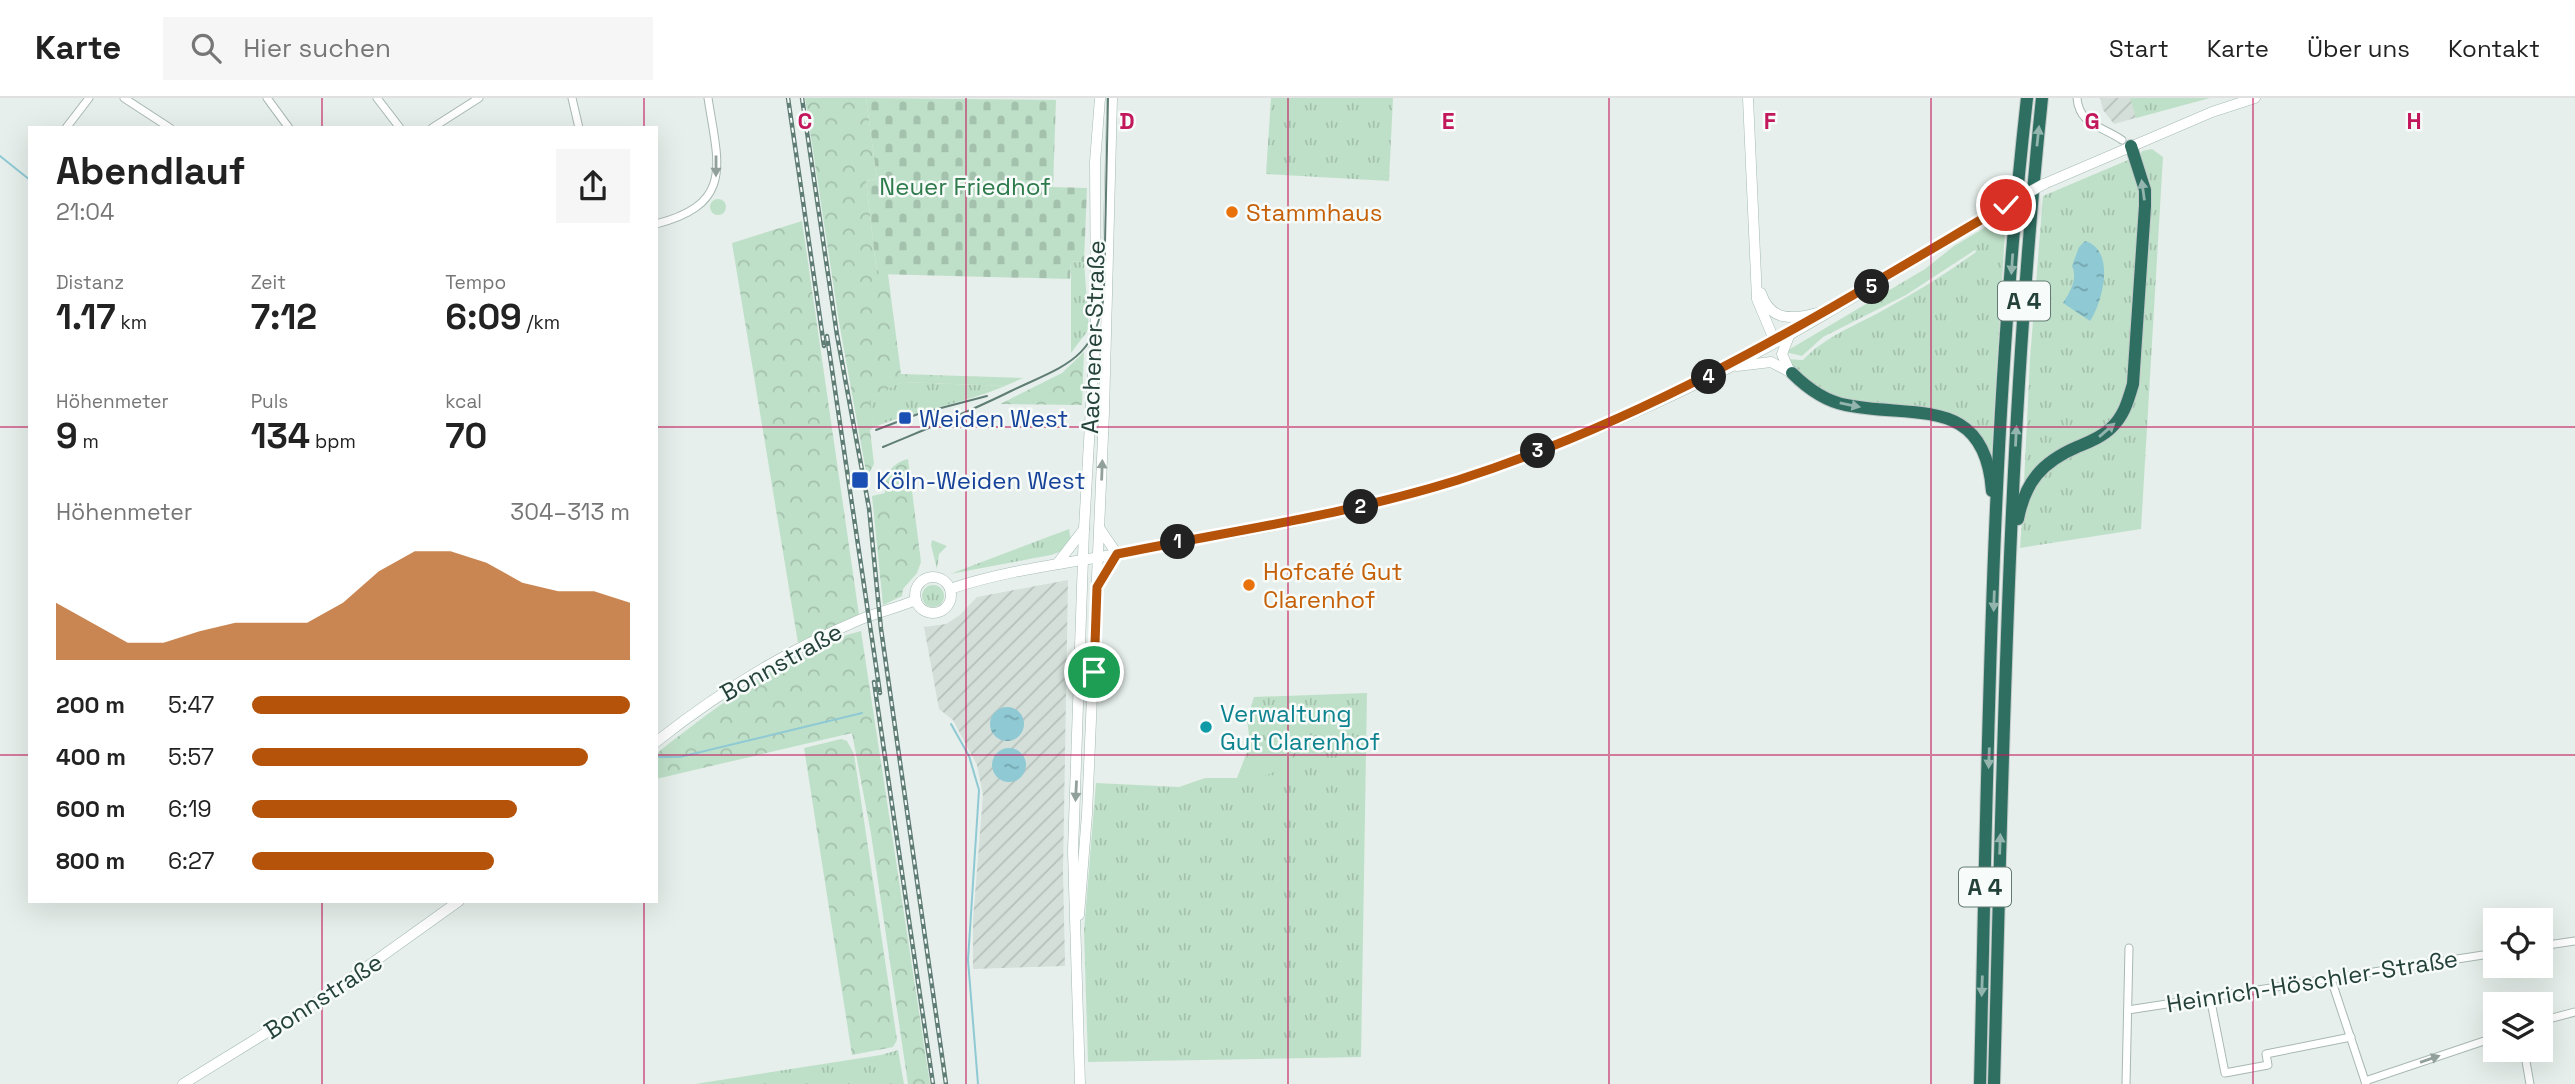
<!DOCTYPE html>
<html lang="de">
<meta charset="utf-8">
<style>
body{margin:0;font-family:"Space Grotesk",sans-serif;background:#f6f6f6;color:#222;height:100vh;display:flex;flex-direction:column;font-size:26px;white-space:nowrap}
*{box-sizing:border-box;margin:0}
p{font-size:23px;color:#767676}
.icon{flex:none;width:38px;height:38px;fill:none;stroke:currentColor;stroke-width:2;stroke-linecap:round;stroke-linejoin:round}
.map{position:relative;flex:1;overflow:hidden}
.sheet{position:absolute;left:28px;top:28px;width:630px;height:777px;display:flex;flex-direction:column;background:#fff;border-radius:0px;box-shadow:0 7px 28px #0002}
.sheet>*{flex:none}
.controls{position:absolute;left:2483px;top:810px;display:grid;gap:14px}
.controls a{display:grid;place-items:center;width:70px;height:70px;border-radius:0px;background:#fff;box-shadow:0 7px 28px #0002;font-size:35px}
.pin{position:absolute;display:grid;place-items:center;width:60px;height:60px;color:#fff;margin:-30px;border:4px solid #fff;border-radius:50%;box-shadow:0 2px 7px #0007}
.km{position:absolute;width:35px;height:35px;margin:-18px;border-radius:50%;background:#222;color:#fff;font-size:19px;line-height:35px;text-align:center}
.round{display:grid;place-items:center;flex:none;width:74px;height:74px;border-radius:0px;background:#f6f6f6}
.headline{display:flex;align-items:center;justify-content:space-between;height:119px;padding:0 28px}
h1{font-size:38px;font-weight:700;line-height:52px}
.stats{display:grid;grid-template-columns:repeat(3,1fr);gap:10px;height:119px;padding:7px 28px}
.stats div{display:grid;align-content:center}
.stats b{font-size:35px;font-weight:700}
.stats small{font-size:19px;font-weight:400}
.stats p{font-size:19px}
.chart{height:196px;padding:14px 28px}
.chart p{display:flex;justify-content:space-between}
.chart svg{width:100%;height:126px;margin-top:7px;fill:#b45309;opacity:.7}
ul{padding:0 28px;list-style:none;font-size:23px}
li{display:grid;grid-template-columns:112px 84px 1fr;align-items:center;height:52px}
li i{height:18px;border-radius:9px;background:#b45309}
header{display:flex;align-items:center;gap:42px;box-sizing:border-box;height:98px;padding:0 35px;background:#fff;border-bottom:2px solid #e0e0e0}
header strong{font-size:33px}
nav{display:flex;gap:38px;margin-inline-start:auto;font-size:24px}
.search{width:490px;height:63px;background:#f6f6f6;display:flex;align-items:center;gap:18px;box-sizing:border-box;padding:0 24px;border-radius:0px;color:#767676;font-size:26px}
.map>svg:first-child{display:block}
.industrial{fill:url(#industrial-furrows)}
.grass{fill:url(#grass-tufts)}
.forest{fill:url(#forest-crowns)}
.cemetery{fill:url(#cemetery-stones)}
.park{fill:#bfe0c8}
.water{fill:url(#water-ripples)}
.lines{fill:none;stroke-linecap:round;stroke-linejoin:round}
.stream{stroke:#8ec9d4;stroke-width:2}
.street-casing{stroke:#a8b8b2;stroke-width:9}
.secondary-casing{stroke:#a4bbb3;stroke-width:11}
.highway-casing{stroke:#c2cac8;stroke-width:14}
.street{stroke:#fff;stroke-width:7}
.secondary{stroke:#fff;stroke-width:10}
.highway{stroke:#2f6f62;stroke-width:12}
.tram{stroke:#5f7d75;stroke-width:2}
.rail-casing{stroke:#5f7d75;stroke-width:4.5}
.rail{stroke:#f7fbf9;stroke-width:2;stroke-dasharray:5;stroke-linecap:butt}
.secondary-bridge-casing{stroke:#a4bbb3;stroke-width:11;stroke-linecap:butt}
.secondary-bridge{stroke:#fff;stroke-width:10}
.oneway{fill:#93b5ae}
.oneway2{fill:#92a09c}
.route-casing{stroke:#fff;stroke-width:14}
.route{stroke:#b45309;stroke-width:9}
.grid{fill:none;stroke:#c2185b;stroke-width:2;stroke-opacity:0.55}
.food-dot{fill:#e8710a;stroke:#f7fbf9;stroke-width:2.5}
.transit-dot{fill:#1a4fb4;stroke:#f7fbf9;stroke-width:2.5}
.culture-dot{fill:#0f9aa8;stroke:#f7fbf9;stroke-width:2.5}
.labels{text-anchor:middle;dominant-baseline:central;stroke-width:5;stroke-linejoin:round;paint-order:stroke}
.shield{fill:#f7fbf9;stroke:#637a73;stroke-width:2}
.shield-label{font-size:23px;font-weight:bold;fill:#24423a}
.park-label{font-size:24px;fill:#2d7a4b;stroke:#f7fbf9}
.food-label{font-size:24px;fill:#c56008;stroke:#f7fbf9;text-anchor:start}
.street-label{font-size:24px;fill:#24423a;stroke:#f7fbf9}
.transit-label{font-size:24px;fill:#164399;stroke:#f7fbf9;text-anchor:start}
.culture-label{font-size:24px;fill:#0d838f;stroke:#f7fbf9;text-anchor:start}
.grid-label{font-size:23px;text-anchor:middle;font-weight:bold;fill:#c2185b;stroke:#f7fbf9;stroke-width:5;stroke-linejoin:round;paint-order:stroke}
</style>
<header>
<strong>Karte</strong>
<div class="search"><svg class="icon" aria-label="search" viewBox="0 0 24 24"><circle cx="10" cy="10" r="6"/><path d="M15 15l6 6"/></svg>Hier suchen</div>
<nav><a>Start</a><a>Karte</a><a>Über uns</a><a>Kontakt</a></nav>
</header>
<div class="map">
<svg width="2575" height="986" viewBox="0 0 2575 986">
<defs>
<pattern id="industrial-furrows" width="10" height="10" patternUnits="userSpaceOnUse" patternTransform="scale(1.75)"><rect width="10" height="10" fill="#d4dfda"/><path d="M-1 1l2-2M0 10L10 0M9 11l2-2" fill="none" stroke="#b6c1bc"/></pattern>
<pattern id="grass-tufts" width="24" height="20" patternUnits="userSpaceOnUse" patternTransform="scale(1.75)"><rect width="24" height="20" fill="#bfe0c8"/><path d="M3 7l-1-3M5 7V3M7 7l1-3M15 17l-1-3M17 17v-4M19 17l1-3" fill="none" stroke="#a4c1ad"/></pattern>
<pattern id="forest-crowns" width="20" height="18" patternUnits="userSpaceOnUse" patternTransform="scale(1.75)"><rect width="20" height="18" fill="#bfe0c8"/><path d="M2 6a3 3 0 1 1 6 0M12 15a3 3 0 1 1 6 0" fill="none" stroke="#a4c1ad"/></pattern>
<pattern id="cemetery-stones" width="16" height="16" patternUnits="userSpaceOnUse" patternTransform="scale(1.75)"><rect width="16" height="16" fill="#bfe0c8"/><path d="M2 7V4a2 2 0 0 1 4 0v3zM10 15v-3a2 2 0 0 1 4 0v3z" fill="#a4c1ad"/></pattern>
<pattern id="water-ripples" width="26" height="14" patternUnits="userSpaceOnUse" patternTransform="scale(1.75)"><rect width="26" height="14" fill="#8ec9d4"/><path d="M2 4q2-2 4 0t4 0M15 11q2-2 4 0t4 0" fill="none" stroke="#74a5ad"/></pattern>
</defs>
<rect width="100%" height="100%" fill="#e6efeb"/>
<g class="industrial">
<path d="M2100,0H2206L2114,26L2103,12Z"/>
<path d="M1068,482L1063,773L1065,868L973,871V822L983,697L977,667L953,622L939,611L924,529L946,526L960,517L977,499Z"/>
</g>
<g class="grass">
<path d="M1271,0H1393L1389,83L1266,76Z"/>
<path d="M2130,0H2210L2136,20Z"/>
<path d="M2152,51L2163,59L2141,431L2020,450L2023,408L2050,366L2097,345L2137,285L2140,58L2142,53Z"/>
<path d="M2128,62L2132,65L2140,98L2130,281C2113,352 2061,337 2024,385L2030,261L2043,98Z"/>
<path d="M2006,117L1991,363L1969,329C1906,316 1830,314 1786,261L1803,262C1825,239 1852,229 1880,214C1913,196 1946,176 1976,154L1975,152L1906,197L1823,239L1802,258L1785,254L1925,171L1954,148Z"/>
<path d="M1071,163L1084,164L1089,231L1071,255Z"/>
<path d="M902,284L1005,288C963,306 917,312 874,329L868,300Z"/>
<path d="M1069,431L1071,443L1062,453L1051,457L950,476Z"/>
<path d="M932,442L947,448L939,456L937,471L931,447Z"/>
<circle cx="933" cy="498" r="11"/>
<path d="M1367,595L1361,959L1088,964L1084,833L1096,685L1179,689L1205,680H1237L1250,646L1247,621L1254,599Z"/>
<path d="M898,952L904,986H695L881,957Z"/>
</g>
<g class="forest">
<path d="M805,0H866L877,81L866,83L877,176H888L901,276L1023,280L1005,288L902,284L869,300L874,329L870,332L874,366L867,379L839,224Z"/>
<path d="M802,123L859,517L798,545L732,145Z"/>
<path d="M1084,254L1082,307L1000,306L1062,275Z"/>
<path d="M908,361L921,464L917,475L903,491L902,498L883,507L872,398L885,395C884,378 891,365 908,361Z"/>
<path d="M861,533L930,986H908L871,736L852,635L656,681V656C710,613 794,549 861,533Z"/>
<path d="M841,641L847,643L854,656L897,942L893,949L852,957L804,650Z"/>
</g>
<path class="cemetery" d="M866,0L1056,2L1053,89L1087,90L1084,164L1071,163L1070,181L877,176L866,83L877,81Z"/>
<g class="park">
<circle cx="718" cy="109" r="8"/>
<path d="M1266,644L1293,652L1292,668L1260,679H1240L1252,647Z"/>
</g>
<g class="water">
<path d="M2085,143C2116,152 2103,203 2090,223L2063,205C2070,194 2078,181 2072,168L2079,149Z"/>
<circle cx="1007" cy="626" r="17"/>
<circle cx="1009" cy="667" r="17"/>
</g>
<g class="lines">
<g class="stream">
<path d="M0,58L30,82"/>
<path d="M951,626L969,658L979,692L968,862L978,986"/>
<path d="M656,659H680L862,615"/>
</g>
<defs>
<g id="street">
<path d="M124,0L170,30"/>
<path d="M267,0L289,30"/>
<path d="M377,0L400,30"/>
<path d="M572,0L579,30"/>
<path d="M2077,0C2079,27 2102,28 2122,42"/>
<path d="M66,30L89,0"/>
<path d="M432,30L479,0"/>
<path d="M656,126C735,106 718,65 708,0"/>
<path d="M2541,848L2575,843"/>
<path d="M2331,881L2366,986"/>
<path d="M2210,899L2225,975L2268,967L2266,956L2351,939"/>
<path d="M2128,912L2496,855"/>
<path d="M2541,923L2575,914"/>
<path d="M2524,952L2530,986"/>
<path d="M2365,983L2496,939"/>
<path d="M2126,986L2129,850"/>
</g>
<g id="secondary">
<path d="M1748,0L1757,201L1775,244"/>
<path d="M2044,86L2212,14L2255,0"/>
<path d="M1761,195C1770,223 1792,222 1817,215"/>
<path d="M1789,238L1782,256L1789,272"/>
<path d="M1737,268L1771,264L1792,275"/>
<path d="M1100,431L1117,456"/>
<path d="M1057,466L1084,431"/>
<circle cx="933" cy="497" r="18"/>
<path d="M1098,489L1117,456"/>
<path d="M950,491C1000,474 1053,467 1106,458C1203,440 1301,426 1396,400C1511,369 1624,323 1730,269C1825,220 1914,161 2006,107"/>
<path d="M656,644C719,594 786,553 859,522C878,514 897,510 916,502"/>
<path d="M1079,817L1087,716L1104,314L1112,0"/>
<path d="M183,986L329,896L459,803"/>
<path d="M1080,986L1073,753L1084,431L1096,221L1095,64L1100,0"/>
</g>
<g id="highway">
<path d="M1792,275C1807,290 1825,303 1846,307C1914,321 1985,296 1992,393"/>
<path d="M2018,421C2025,384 2042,364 2077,349C2089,344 2102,339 2111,330C2124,318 2128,303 2133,286L2145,108V92L2131,48"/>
<path d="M1980,986C1988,658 1990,327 2027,0"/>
<path d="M1994,986C2003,657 2008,327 2042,0"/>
</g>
</defs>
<use href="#street" class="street-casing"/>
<use href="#secondary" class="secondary-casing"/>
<use href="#highway" class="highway-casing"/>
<use href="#street" class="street"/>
<use href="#secondary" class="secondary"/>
<use href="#highway" class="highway"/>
<g class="tram">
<path d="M876,332L918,316L987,298"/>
<path d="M883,349C926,331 969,314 1011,293C1063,268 1098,262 1104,194L1108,0"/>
</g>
<defs>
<g id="rail">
<path d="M788,0L824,248"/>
<path d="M802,0L837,237L869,410L881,531L946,986"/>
<path d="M827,238L880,595"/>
<path d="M874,584L933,986"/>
</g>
</defs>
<use href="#rail" class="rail-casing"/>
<use href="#rail" class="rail"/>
<defs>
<path id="secondary-bridge" d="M2006,107L2044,86"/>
</defs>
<use href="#secondary-bridge" class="secondary-bridge-casing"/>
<use href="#secondary-bridge" class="secondary-bridge"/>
</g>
<defs><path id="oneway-solid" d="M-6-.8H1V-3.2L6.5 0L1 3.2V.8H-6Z" transform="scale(1.75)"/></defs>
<g class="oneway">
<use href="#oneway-solid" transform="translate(2038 38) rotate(-84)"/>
<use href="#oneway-solid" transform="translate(2143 92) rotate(-98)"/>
<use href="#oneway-solid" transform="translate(2012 166) rotate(94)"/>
<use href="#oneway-solid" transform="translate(1850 307) rotate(11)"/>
<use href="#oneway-solid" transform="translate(2107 332) rotate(-41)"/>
<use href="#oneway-solid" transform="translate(2016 338) rotate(-87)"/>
<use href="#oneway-solid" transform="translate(1994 503) rotate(92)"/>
<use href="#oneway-solid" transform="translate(1989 660) rotate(92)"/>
<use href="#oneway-solid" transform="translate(2000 746) rotate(-88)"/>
<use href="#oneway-solid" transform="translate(1982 888) rotate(92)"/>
</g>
<g class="oneway2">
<use href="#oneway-solid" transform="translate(716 68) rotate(90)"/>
<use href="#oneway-solid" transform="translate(1102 372) rotate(-88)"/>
<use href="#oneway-solid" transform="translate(1076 693) rotate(93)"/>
<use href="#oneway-solid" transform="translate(2430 961) rotate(-19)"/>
</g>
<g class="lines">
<defs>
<path id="route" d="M1094,574L1097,489L1117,456C1232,433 1346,417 1458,382C1661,317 1824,214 2006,107"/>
</defs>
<use href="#route" class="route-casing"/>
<use href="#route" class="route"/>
</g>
<path class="grid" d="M322,0V30M644,0V30M966,0V986M1288,0V986M1609,0V986M1931,0V986M2253,0V986M0,329H30M656,329H2575M0,657H30M656,657H2575M322,803V986M644,803V986"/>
<g class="food-dot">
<circle cx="1232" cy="114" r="7"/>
<circle cx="1249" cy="487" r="7"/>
</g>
<g class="transit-dot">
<rect x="898" y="313" width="14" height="14" rx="3.5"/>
<rect x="851" y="373" width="18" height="18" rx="3.5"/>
</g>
<circle class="culture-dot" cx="1206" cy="629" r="7"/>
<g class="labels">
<g class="shield">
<rect x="1998" y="183.5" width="52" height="39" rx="5"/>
<rect x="1959" y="769.5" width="52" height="39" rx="5"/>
</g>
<g class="shield-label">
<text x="2024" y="203">A 4</text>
<text x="1985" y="789">A 4</text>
</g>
<g class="park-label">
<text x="965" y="88">Neuer Friedhof</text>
</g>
<g class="food-label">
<text x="1246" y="114">Stammhaus</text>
<text x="1263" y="473">Hofcafé Gut<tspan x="1263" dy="28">Clarenhof</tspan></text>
</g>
<g class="street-label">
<text transform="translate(1093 239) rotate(-88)">Aachener Straße</text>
<text transform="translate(781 564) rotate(-29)">Bonnstraße</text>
<text transform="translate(2312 883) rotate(-9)">Heinrich-Höschler-Straße</text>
<text transform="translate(323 898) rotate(-33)">Bonnstraße</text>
</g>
<g class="transit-label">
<text x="919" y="320">Weiden West</text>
<text x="876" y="382">Köln-Weiden West</text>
</g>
<g class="culture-label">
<text x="1220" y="615">Verwaltung<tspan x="1220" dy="28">Gut Clarenhof</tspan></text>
</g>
</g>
<g class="grid-label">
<text x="805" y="31">C</text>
<text x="1127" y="31">D</text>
<text x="1448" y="31">E</text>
<text x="1770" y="31">F</text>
<text x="2092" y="31">G</text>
<text x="2414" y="31">H</text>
</g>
</svg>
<div class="controls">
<a><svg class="icon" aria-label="locate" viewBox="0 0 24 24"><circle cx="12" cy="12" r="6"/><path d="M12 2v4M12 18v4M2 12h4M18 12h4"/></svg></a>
<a><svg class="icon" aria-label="layers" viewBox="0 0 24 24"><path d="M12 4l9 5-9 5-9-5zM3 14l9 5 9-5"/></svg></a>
</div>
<div class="pin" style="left:1094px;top:574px;background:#1e9e55"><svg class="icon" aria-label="arrive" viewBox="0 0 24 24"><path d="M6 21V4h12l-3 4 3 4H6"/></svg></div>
<div class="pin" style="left:2006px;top:107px;background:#d93025"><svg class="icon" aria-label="check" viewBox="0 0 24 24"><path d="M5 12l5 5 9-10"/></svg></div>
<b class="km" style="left:1178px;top:444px">1</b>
<b class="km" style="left:1361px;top:409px">2</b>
<b class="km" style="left:1538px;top:353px">3</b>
<b class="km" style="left:1709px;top:279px">4</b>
<b class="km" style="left:1872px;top:189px">5</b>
<section class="sheet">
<div class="headline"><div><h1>Abendlauf</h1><p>21:04</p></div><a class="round"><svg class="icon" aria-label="share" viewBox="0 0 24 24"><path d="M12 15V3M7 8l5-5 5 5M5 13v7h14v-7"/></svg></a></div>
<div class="stats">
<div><p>Distanz</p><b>1.17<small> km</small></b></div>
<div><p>Zeit</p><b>7:12</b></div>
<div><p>Tempo</p><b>6:09<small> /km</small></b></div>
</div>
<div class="stats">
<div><p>Höhenmeter</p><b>9<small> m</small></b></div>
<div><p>Puls</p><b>134<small> bpm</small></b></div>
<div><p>kcal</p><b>70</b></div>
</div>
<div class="chart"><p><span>Höhenmeter</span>304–313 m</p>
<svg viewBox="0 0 160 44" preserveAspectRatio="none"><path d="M0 44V24L10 31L20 38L30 38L40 34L50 31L60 31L70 31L80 24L90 13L100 6L110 6L120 10L130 17L140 20L150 20L160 24V44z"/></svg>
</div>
<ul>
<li><b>200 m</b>5:47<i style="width:100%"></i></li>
<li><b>400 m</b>5:57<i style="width:89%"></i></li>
<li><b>600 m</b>6:19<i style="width:70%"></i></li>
<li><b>800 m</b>6:27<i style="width:64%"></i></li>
</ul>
</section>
</div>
